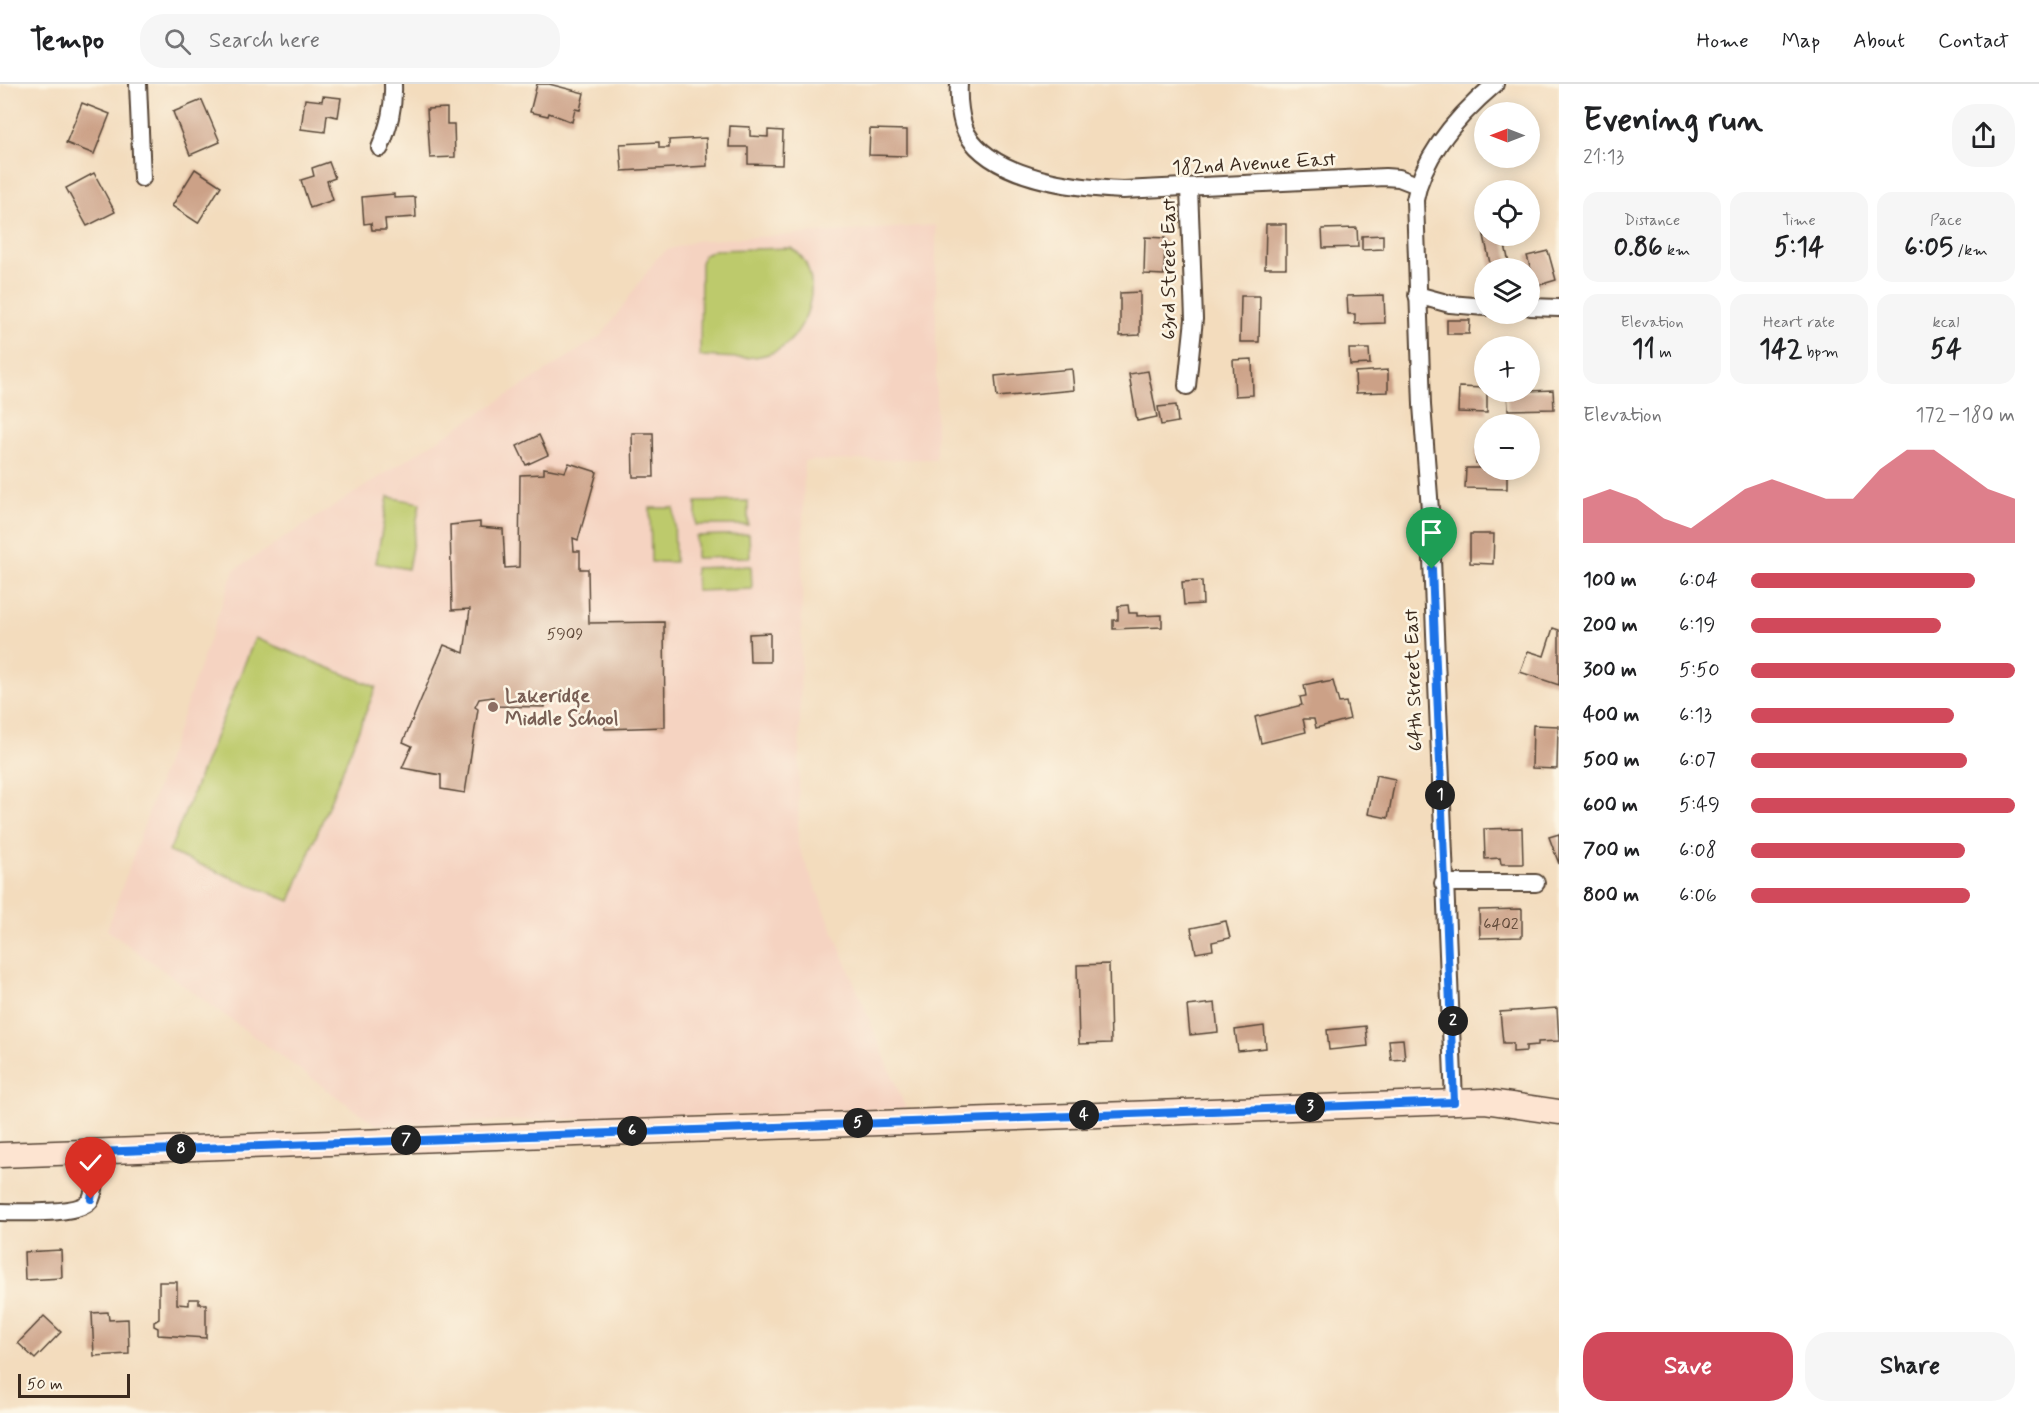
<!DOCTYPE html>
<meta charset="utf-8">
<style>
body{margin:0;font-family:Mynerve,sans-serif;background:#f6f6f6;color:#202124;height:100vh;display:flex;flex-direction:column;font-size:22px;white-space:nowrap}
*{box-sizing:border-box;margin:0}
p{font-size:20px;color:#757577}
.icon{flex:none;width:33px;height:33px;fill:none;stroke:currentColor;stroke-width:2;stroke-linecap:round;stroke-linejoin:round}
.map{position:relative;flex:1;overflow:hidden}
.drawer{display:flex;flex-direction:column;background:#fff;width:480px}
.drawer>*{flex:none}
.needle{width:39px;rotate:270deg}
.fabs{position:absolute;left:1474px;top:18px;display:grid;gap:12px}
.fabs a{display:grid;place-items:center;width:66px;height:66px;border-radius:50%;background:#fff;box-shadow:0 3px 15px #0003;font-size:30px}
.scale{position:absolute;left:18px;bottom:15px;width:112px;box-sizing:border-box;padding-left:6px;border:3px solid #3b2a1e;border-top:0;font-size:16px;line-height:21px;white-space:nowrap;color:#3b2a1e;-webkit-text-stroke:4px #fcf5e5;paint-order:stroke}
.pin{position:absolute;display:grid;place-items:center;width:51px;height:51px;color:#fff;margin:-62px -26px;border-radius:50% 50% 50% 0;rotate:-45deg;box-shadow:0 0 6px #0007}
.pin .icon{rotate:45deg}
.km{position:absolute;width:30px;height:30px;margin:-15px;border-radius:50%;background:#222;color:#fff;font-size:16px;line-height:30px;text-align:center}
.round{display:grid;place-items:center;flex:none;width:63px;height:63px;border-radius:24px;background:#f6f6f6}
.headline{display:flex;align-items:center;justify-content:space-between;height:102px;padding:0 24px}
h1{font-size:33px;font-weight:800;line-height:45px}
.metrics{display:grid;grid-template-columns:repeat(3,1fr);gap:9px;height:102px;padding:6px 24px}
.metrics div{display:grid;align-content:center;border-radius:15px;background:#f6f6f6;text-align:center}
.metrics b{font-size:26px;font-weight:800}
.metrics small{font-size:16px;font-weight:400}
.metrics p{font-size:16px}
.chart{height:168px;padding:12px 24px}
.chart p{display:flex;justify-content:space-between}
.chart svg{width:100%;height:108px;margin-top:6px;fill:#d1495b;opacity:.7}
.button{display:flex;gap:12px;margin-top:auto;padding:12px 24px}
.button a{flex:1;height:69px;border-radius:24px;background:#d1495b;color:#fff;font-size:24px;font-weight:800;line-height:69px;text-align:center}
.button a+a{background:#f6f6f6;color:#202124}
ul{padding:0 24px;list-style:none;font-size:20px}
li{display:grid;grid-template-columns:96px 72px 1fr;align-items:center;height:45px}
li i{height:15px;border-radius:8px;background:#d1495b}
header{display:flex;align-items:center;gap:36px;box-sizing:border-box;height:84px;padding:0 30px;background:#fff;border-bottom:2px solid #e0e0e0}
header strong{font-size:28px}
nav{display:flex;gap:33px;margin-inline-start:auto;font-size:21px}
.search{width:420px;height:54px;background:#f6f6f6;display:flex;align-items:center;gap:15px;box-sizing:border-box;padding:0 21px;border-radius:24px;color:#757577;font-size:22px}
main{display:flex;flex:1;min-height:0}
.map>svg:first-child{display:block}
.built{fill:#f5d3c1}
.green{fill:#bdca6c;stroke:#7c7a45;stroke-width:1.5}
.building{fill:#cca187}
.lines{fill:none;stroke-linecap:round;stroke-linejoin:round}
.street-casing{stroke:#574536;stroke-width:20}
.secondary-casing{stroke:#574536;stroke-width:27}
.street{stroke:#fff;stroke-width:16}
.secondary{stroke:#fde4d1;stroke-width:24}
.route-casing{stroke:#fff;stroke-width:12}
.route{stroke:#1a73e8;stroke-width:8}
.education-dot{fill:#8d6e63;stroke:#fcf5e5;stroke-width:2}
.labels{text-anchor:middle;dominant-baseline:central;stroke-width:5;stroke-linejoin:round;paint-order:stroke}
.number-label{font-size:16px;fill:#5f4838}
.street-label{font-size:20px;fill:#3b2a1e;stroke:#fcf5e5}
.education-label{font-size:20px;font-weight:bold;fill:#785e54;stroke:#fcf5e5;text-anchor:start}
</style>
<header>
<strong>Tempo</strong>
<div class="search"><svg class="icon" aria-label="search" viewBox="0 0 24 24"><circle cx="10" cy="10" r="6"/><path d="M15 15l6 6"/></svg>Search here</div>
<nav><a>Home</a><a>Map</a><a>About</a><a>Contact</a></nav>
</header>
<main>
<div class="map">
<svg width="1559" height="1329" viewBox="0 0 1559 1329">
<rect width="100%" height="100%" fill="#fcf5e5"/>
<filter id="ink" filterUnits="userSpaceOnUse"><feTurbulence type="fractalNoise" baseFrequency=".0167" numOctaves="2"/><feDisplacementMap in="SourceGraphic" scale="12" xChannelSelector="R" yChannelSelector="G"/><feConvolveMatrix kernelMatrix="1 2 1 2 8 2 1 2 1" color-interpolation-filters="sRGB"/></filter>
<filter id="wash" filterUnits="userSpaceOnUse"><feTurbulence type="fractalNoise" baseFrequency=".008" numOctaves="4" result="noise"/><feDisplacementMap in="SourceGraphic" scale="24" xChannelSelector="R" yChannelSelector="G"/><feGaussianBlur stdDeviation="1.35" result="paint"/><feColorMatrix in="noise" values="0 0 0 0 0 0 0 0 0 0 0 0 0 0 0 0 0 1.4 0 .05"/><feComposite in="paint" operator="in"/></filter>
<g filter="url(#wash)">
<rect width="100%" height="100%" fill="#f3dcbd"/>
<path class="built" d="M936,141V375L804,377L798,761L906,1025L376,1041L107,846L234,486L602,251L657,174L667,166L696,157Z"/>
<g class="green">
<path d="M791,164C827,185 810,249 778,266C755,278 725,273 700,272L701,179L704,171L714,166Z"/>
<path d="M388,413L420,419L408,485L376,479Z"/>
<path d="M748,417V441H696V418Z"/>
<path d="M650,424H674L675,478H651Z"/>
<path d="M749,450L750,473L696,474V452Z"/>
<path d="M751,482L752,505L696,507L695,484Z"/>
<path d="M255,554L376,603L290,817L169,768Z"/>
</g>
<g id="blocks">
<g class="building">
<path d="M537,0H549L584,9L580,26L575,25L572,38L549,29L548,32L530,28Z"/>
<path d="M323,12L341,14L338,33L327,31L325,48L301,45L305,15L322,17Z"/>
<path d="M202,16L220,58L190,71L173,28Z"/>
<path d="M82,19L110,30L94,70L66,59Z"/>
<path d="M447,24V40H454L455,73L430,74L427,25Z"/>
<path d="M730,42L750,43V52L768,53V46L783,47L782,81L748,80V63H729Z"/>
<path d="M870,45L907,46V72L869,71Z"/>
<path d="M706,54L707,82L622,87L620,60L659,58V64H669V56Z"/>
<path d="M329,78L335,94L327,97L333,116L310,124L301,96L314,92L312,84Z"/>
<path d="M195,85L221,102L198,139L172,122Z"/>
<path d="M94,89L115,128L87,142L66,104Z"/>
<path d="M394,110V114L415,113L416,133L385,135L386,146H372L371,139L364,140L362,113Z"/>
<path d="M1266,140H1286V184H1265Z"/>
<path d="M1357,144L1358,163L1323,164L1322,145Z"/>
<path d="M1485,146V152H1503L1509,179L1491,184L1483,147Z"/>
<path d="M1383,151V165L1362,166V152Z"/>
<path d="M1145,153L1165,154L1164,191L1144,190Z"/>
<path d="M1548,167L1556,196L1536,202L1527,172Z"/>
<path d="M1140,208V251L1120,252V209Z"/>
<path d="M1384,211L1385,239L1355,240V230H1348L1347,212Z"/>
<path d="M1241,212H1260L1259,258H1240Z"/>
<path d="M1447,236H1470L1469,250H1447Z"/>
<path d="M1349,265H1369L1370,280L1350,281Z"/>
<path d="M1252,275L1253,311L1235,312L1233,276Z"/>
<path d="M1072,285L1074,306L997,313L995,292Z"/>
<path d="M1388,286V308L1356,309L1355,288Z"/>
<path d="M1148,287L1157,333L1137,337L1129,290Z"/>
<path d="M1459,303L1485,304L1487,308V329L1458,328Z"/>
<path d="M1553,306L1554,325L1508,326L1507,308Z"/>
<path d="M1176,321L1178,338L1161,341L1158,323Z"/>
<path d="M632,349H653L654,393H633Z"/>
<path d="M539,351L548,371L526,381L517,362Z"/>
<path d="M1476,365L1485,366V386H1507V405L1465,404L1466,384H1479V379H1476Z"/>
<path d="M569,379L597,388L578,456L573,454L574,467H580V485H588L589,539L664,538L665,643L605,645L604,639H580L576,606L545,613V623L493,622V613L479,615L475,623L478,625L465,709L441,705V691L402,684L412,662L403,658L444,561L464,569L470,525L452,526L450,441L480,438V443L503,445L505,484L519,483L520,391L544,390V384L565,388Z"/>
<path d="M1470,450H1494L1493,480L1470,479Z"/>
<path d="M1202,497L1203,520L1184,521L1182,498Z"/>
<path d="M1128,521L1129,529H1137V532L1162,531V543L1113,545V536H1118V522Z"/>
<path d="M1553,544L1559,546V601L1520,588L1528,567L1544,572Z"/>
<path d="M770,549V578H750L749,550Z"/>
<path d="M1322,597V599L1333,597L1339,619L1346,618L1350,635L1316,644L1314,635H1303L1306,648L1261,659L1255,633L1302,621L1300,613L1306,612L1304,601Z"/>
<path d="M1533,641L1558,642L1557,685L1532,684Z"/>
<path d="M1376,691L1395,695L1388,734L1368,730Z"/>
<path d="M1522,744L1523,780H1501L1500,774L1485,775L1484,745Z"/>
<path d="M1559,750V780L1549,753Z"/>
<path d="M1522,825V853L1480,854L1479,826Z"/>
<path d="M1226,837L1230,854L1212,858L1213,866L1196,869L1191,844Z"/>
<path d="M1109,880L1111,959L1079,960L1077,881Z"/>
<path d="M1215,919L1218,948L1190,951L1187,922Z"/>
<path d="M1557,924L1559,957L1538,958V961L1526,962V967L1513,968V959H1503L1500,928Z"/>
<path d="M1264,942L1266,964L1238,967L1235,946Z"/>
<path d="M1366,942L1368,962L1329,966L1327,946Z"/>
<path d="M1403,955L1405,975L1391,976L1389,956Z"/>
<path d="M61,1166L62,1194L25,1196L24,1168Z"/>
<path d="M159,1198H177V1220L189,1221V1215H199V1220H206V1254L158,1251V1244L154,1242V1238L159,1235Z"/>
<path d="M108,1228L109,1236L128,1235L129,1270L94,1272L92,1229Z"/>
<path d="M44,1232L61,1248L35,1275L18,1259Z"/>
</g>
</g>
</g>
<g filter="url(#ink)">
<use href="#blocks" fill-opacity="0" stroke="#574536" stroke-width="1.5"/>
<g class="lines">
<defs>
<g id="street">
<path d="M138,0L142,94"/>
<path d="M959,0C958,14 960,37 967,50C994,95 1076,104 1123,106L1385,93L1399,94L1417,101"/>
<path d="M380,64C389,42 394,23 393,0"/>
<path d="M1417,211L1450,220L1485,223"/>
<path d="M1530,223L1559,224"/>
<path d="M1187,302L1194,235L1189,104"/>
<path d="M1443,799H1536"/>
<path d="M1454,1018L1430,426L1422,321L1415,116C1423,70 1461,29 1495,0"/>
<path d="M0,1128C19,1128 82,1132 91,1115C97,1101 96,1082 95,1068"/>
</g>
<path id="secondary" d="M0,1071L1484,1017L1559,1028"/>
</defs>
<use href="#street" class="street-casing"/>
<use href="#secondary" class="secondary-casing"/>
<use href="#street" class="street"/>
<use href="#secondary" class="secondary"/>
</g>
</g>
<g class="lines" filter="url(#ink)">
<defs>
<path id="route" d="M91,1115L96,1087L95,1068L1454,1018L1432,485"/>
</defs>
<use href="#route" class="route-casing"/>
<use href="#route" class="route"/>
</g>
<circle class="education-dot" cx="493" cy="623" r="6"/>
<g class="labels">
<g class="number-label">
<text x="565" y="550">5909</text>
<text x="1501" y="840">6402</text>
</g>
<g class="street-label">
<text transform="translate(1254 80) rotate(-3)">182nd Avenue East</text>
<text transform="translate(1169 185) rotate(-90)">63rd Street East</text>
<text transform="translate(1414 596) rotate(-92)">64th Street East</text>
</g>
<g class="education-label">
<text x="505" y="612">Lakeridge<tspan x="505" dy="23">Middle School</tspan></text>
</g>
</g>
</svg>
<div class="fabs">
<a><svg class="needle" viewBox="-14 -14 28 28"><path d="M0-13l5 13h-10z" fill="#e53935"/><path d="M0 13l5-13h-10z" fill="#757577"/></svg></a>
<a><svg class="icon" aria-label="locate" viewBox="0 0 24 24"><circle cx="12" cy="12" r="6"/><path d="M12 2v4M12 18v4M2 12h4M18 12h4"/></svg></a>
<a><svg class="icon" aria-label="layers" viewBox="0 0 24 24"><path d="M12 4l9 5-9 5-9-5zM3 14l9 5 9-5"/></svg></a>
<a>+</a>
<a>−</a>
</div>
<div class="scale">50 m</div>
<div class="pin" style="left:1432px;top:485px;background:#1e9e55"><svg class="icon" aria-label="arrive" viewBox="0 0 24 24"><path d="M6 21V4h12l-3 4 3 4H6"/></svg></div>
<div class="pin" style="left:91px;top:1115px;background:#d93025"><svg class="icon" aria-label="check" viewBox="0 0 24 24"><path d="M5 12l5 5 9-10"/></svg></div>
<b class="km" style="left:1440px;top:711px">1</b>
<b class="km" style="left:1453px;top:937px">2</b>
<b class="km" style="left:1310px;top:1023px">3</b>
<b class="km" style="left:1084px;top:1031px">4</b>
<b class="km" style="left:858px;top:1039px">5</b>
<b class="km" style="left:632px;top:1047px">6</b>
<b class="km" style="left:406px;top:1056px">7</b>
<b class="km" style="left:181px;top:1065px">8</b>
</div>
<section class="drawer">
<div class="headline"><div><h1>Evening run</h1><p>21:13</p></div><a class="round"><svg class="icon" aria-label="share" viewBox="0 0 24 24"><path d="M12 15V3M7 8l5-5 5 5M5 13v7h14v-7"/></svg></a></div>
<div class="metrics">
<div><p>Distance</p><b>0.86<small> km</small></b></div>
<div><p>Time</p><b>5:14</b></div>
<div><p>Pace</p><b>6:05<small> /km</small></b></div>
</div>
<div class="metrics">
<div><p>Elevation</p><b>11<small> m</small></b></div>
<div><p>Heart rate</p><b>142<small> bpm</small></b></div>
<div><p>kcal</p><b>54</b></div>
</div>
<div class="chart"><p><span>Elevation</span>172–180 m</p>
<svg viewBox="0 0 160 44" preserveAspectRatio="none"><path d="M0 44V26L10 22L20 26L30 34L40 38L50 30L60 22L70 18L80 22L90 26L100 26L110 14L120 6L130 6L140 14L150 22L160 26V44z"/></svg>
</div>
<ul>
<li><b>100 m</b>6:04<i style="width:85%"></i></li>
<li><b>200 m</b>6:19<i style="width:72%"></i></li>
<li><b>300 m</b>5:50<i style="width:100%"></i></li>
<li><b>400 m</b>6:13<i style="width:77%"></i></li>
<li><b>500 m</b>6:07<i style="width:82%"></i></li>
<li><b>600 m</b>5:49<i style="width:100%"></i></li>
<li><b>700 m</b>6:08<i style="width:81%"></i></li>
<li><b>800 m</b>6:06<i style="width:83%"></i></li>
</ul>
<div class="button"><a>Save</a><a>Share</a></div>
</section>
</main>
